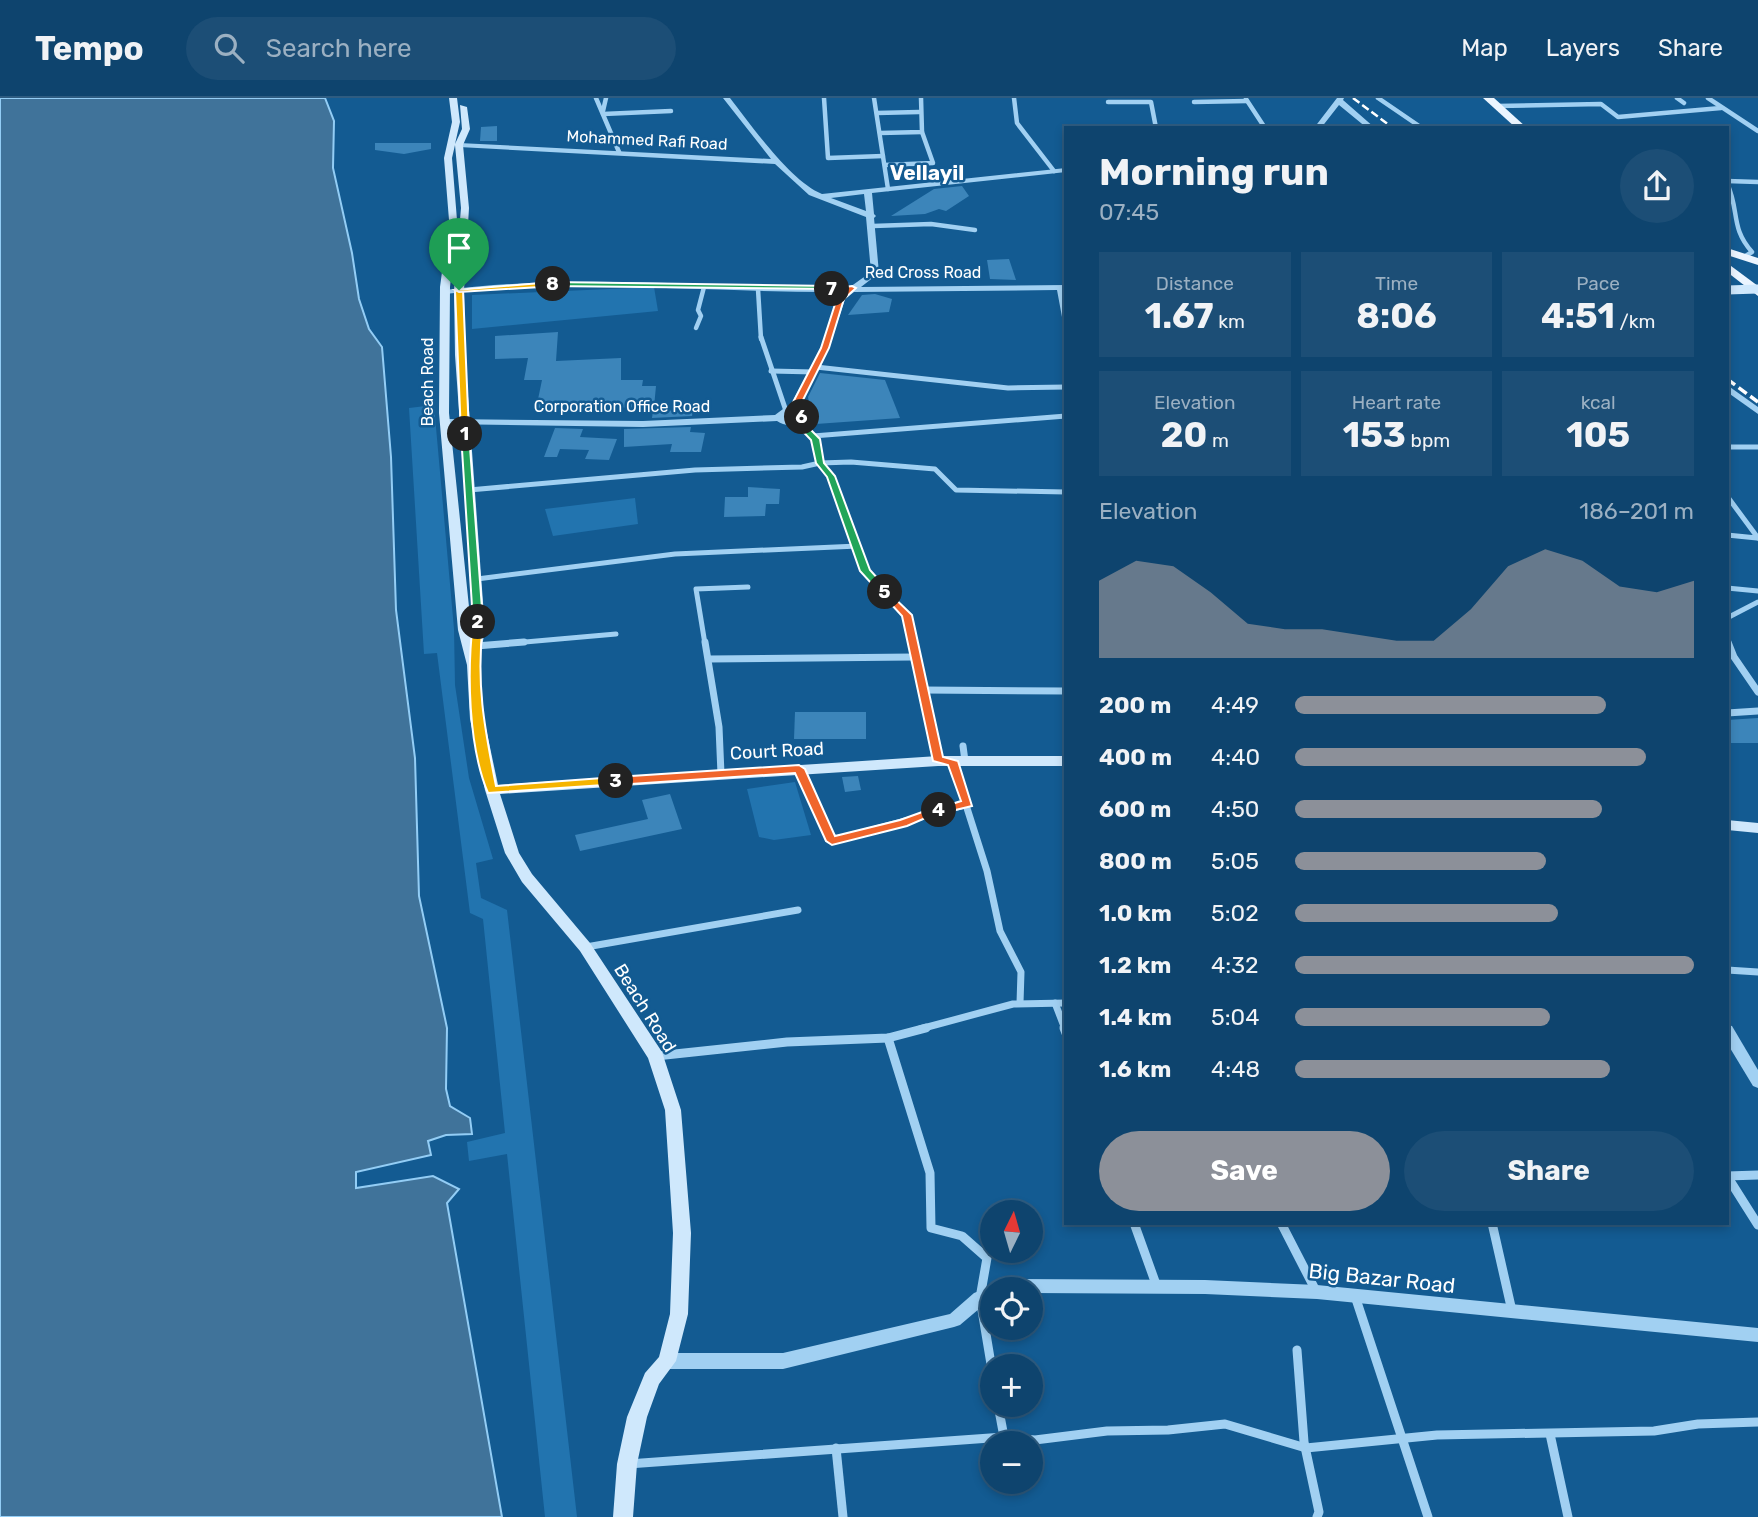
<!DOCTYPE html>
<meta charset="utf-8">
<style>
body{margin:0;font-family:Rubik,sans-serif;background:#1c4e76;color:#f1f3f6;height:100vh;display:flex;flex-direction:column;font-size:26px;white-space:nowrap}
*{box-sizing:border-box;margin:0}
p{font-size:23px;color:#9bb0c2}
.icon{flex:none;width:38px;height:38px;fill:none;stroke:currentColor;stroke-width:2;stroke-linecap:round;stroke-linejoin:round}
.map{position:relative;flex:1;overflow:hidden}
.panel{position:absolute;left:1064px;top:28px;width:665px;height:1099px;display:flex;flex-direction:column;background:#0e446e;border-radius:0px;box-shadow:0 4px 10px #0003,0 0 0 2px #2e5c81}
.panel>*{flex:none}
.needle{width:46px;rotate:5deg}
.fabs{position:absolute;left:980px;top:1102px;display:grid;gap:14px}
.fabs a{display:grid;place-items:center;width:63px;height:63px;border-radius:50%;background:#0e446e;box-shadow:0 4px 10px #0003,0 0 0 2px #2e5c81;font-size:35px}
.pin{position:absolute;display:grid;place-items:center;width:60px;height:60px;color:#fff;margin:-72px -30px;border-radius:50% 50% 50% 0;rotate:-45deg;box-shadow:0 0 7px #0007}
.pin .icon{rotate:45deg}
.km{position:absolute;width:35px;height:35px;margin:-18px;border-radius:50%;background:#222;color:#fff;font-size:19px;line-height:35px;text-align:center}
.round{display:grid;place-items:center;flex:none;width:74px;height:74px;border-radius:37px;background:#1c4e76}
.overview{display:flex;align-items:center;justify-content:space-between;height:119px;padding:0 35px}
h1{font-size:38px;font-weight:700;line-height:52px}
.metrics{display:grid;grid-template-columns:repeat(3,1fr);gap:10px;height:119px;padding:7px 35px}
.metrics div{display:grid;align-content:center;border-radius:0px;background:#1c4e76;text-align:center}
.metrics b{font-size:35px;font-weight:700}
.metrics small{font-size:19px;font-weight:400}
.metrics p{font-size:19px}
.chart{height:196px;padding:14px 35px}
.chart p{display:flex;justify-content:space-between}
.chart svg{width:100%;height:126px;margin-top:7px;fill:#8c9099;opacity:.7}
.cta{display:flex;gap:14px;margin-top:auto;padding:14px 35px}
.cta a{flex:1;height:80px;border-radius:42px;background:#8c9099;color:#fff;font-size:28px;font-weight:700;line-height:80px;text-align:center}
.cta a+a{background:#1c4e76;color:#f1f3f6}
ul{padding:0 35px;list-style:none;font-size:23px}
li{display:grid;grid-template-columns:112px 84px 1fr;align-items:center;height:52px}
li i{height:18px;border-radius:9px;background:#8c9099}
header{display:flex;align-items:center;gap:42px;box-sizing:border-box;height:98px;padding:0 35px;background:#0e446e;border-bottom:2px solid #2e5c81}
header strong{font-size:33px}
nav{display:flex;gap:38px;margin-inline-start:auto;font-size:24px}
.search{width:490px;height:63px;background:#1c4e76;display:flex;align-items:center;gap:18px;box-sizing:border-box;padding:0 24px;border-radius:38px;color:#9bb0c2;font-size:26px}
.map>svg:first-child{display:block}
.green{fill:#2274af}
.water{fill:#40739a;stroke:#93cdf5;stroke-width:2}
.building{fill:#3c85ba}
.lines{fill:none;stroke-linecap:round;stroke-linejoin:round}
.minor-far3{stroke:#a1d0f2;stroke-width:4.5}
.minor-far2{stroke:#a1d0f2;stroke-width:5}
.minor-far1{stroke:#a1d0f2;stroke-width:7}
.minor{stroke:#a1d0f2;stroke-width:9}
.tertiary{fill:#a1d0f2;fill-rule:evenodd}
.secondary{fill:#cfe8fc;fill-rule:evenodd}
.primary{fill:#ebf5ff;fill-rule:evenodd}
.rail-far1{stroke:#fff;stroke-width:2.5;stroke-dasharray:8 3.5;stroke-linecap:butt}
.rail{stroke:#fff;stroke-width:3.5;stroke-dasharray:10 4.5;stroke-linecap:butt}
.secondary-bridge{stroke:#cfe8fc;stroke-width:9}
.split-1{fill:#f5b400;stroke:#fff;stroke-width:2}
.split-2{fill:#22a559;stroke:#fff;stroke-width:2}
.split-3{fill:#f5b400;stroke:#fff;stroke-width:2}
.split-4{fill:#f0652b;stroke:#fff;stroke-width:2}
.split-5{fill:#f0652b;stroke:#fff;stroke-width:2}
.split-6{fill:#22a559;stroke:#fff;stroke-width:2}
.split-7{fill:#f0652b;stroke:#fff;stroke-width:2}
.split-8{fill:#22a559;stroke:#fff;stroke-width:2}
.split-9{fill:#f5b400;stroke:#fff;stroke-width:2}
.labels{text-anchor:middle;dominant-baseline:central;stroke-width:5;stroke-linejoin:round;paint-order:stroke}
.far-street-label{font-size:16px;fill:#fff;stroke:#135b92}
.street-label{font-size:18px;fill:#fff;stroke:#135b92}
.far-district-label{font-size:21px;font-weight:bold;fill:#fff;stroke:#135b92}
.near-street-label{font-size:21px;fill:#fff;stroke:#135b92}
</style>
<header>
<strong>Tempo</strong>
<div class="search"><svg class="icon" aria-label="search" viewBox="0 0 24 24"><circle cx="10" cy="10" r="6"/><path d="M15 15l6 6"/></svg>Search here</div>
<nav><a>Map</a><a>Layers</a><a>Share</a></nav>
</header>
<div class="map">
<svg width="1758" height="1419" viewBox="0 0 1758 1419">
<rect width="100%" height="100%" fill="#135b92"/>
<g class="green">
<path d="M654,189L658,213L472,231V197Z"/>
<path d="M434,307L454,531L455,587L469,680L493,761L476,765L481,800L507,812L577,1419H545L507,1056L469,1063L467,1044L505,1035L483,821L470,815L437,555L424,556L409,310Z"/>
<path d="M635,400L638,426L553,438L545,411Z"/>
<path d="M795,684L811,737L774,742L759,739L747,691Z"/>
</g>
<path class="water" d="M0,0H325L334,23L333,70L352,155L359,201L369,231L382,249L391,359L396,512L415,660L419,798L447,930L446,991L450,1008L470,1020L472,1036L446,1037L428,1043L431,1057L356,1074V1090L433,1078L459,1091L447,1105L502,1419H0Z"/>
<g class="building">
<path d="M497,28V43H480L481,29Z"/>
<path d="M375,45H431V51L404,56L375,52Z"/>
<path d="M962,88L969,98L946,113L939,111L925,116L891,118L934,91Z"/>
<path d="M1009,161L1016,182L990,181L987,162Z"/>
<path d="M875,196L892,201L889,214L848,217L862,197Z"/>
<path d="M558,234L556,263L621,260V282H643L642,288H656L654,309L536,311L542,282H524L528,260L495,261V238Z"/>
<path d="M820,275L885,282L900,320L816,326L811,318L808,299Z"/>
<path d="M693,312L692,318L652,320L653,313Z"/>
<path d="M691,329L690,334L705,335L701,354H670L672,346L624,349V331Z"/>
<path d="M555,330L583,331L580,339L617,341L609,362L585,361L589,352L560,351L557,359H544Z"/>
<path d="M748,389L780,391L779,406H766L765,418L724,419L725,399H748Z"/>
<path d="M795,614H866V641H794Z"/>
<path d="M1758,620V645H1727V622Z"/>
<path d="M858,678L861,692L845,694L842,679Z"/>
<path d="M670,696L682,731L580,753L575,737L648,721L642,702Z"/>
</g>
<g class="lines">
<g class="minor-far3">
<path d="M596,0L619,54"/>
<path d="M824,0L828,60L883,58"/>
<path d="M874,0L888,91"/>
<path d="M1014,0L1017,25L1054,73"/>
<path d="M1378,0L1422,30"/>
<path d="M1677,0L1684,5"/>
<path d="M1708,0L1758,33"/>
<path d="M1246,1L1265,30"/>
<path d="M1108,4H1151L1156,30"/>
<path d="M1194,4L1247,3"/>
<path d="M1497,8L1601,6L1618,19L1721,10"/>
<path d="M603,13L606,0"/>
<path d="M877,15L919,14"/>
<path d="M603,16L671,13"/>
<path d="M880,35L922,34L921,0"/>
<path d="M885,67L933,65L922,34"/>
<path d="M1727,83L1758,84"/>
<path d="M1727,85C1740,114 1730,129 1752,154L1744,159"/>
<path d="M873,128L931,126L975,132"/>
<path d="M758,191L761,241"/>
<path d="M696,230L701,218L698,212L704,189"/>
</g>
<g class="minor-far2">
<path d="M761,239L786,313"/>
<path d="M816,269L1008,290L1066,289"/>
<path d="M771,273L814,274"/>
<path d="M797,323L815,341L820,365L831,378L865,473L907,517L913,546"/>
<path d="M813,338L1066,318"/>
<path d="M1727,349H1758"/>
<path d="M469,392L695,372L802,369L820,365L851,364L935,371L956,392L1066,394"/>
<path d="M1727,398L1758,440"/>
<path d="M1727,437L1757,440"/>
<path d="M477,481L675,456L858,448"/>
<path d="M1727,490L1758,493"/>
<path d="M1727,520L1758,504"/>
<path d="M1727,541L1729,546"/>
<path d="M503,546L616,536"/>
<path d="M705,546L696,491L748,489"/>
</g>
<g class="minor-far1">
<path d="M705,544L719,629L721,676"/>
<path d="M913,544L938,663"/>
<path d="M1728,544L1734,559L1758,594"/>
<path d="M476,548L524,544"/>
<path d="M709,561L913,559"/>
<path d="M924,592L1066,593"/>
<path d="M1727,615L1758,613"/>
<path d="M963,648L965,663"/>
<path d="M952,663L987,773L1000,833L1021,874L1020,905"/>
<path d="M799,671L832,743L968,706"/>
<path d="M586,849L798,812"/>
<path d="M1727,872L1758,874"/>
<path d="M1055,905L1065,931"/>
<path d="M920,931L1013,906L1066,905"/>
</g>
<g class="minor">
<path d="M1064,930L1066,935"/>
<path d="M888,940L930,1075L931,1130L962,1138L987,1160L980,1200L992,1272"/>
<path d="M656,958L787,944L888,940L926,930"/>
<path d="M1727,1078L1758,1127"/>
<path d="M1727,1078L1758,1077"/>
<path d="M1134,1125L1157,1189"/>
<path d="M1281,1125L1316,1193"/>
<path d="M1492,1125L1512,1213"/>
<path d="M1355,1198L1428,1419"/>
<path d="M1297,1252L1304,1344L1319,1414L1317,1419"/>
<path d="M998,1307L1004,1339"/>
<path d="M1550,1336L1568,1419"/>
<path d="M836,1350L843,1419"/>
<path d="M628,1366L1004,1339L1035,1342L1107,1333L1168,1332L1225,1326L1306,1350L1437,1337L1654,1333L1698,1326L1758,1324"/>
</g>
<g class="tertiary">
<path d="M723,0H730C751,27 791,84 822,96L1066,70V74L872,95L874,116L876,118L874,120L879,175L861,189L1066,187V221L1062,219L1057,192L854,194L845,201L829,250L798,310L801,311L807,319C799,327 787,330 777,323L643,329L442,326V322L445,321L643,323L775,317L783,311L789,310L821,250L837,200L844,194C711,195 578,180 445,196L441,194L445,192C580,175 715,190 850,189L871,174L866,119L809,97L775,66L459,49L455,47L459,45L771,61ZM864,96L866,113L831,100ZM788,316H795L797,318L792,321L785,320L784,318Z"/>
<path d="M1337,0H1344L1343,2L1375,30H1367L1339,7L1321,30H1314Z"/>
<path d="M1727,287L1758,309V316L1727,294Z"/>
<path d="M1727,927L1732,928L1758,972V990L1753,988L1727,945Z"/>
<path d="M1011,1181L1205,1182L1317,1187L1758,1230V1244L1317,1201L1205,1196L1031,1195V1192H992V1202L986,1205L960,1227L954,1229L783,1271H667L661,1268L659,1263L661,1258L667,1255H783L950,1216L974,1195L992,1188L995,1189Z"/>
</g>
<g class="secondary">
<path d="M449,0H457L460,24L455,46L462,31L460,7L467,9L470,31L463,47L469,110L464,192L465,257L485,532L479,564L484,621L498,687L938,658H1066V668H938L500,696L519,755L532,776L590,845L662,954L681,1012L691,1135L688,1216L676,1263L659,1286L647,1319L637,1366L633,1419H613L617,1366L627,1319L645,1275L659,1259L670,1216L673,1135L665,1012L648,960L580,853L522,784L505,755L485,692L470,621L467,567L458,532L439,315L440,189L449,122L444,60L452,24ZM455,47L461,110L454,192L455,257L471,481L472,538L449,315L450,189L457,122L452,60Z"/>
<path d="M1727,722L1758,725V735L1727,732Z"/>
</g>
<g class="primary">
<path d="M1483,0H1494L1527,30H1516Z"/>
<path d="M1727,150L1758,160V167L1727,157Z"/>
<path d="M1727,165L1758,188V198L1727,174Z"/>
</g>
<path class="rail-far1" d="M1353,0L1393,30"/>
<path class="rail" d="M1727,281L1758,304"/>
<path class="secondary-bridge" d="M1727,192L1758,191"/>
</g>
<path class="split-1" d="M459,189L463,192L469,336L465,339L461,336L455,192Z"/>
<path class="split-2" d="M465,333L469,336L483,524L478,527L473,524L461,336Z"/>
<path class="split-3" d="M478,521L483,524C476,585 484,628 496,688L616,679L619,680V686L488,695C468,648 467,573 473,524Z"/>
<path class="split-4" d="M799,667L805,671L835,738L900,722L939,708L944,712L907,728L832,747L826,743L795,675L616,687L610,683L616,679Z"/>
<path class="split-5" d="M885,491L912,517L943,659L958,663L972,708L939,716L933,712L961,703L948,667L933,663L902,518L880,494Z"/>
<path class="split-6" d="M799,317H805L802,323L820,341L824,365L835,378L870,472L888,492V496H881L860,473L827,379L816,365L811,342L793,323Z"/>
<path class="split-7" d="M852,188L856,190L844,201L829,250L798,312L807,319L799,321L789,312L821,250L837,200L844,193L828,191Z"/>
<path class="split-8" d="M553,184L832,188L835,191L550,188Z"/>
<path class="split-9" d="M553,184L556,188L459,194L455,192Z"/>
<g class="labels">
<g class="far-street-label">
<text transform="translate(647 42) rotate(3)">Mohammed Rafi Road</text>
<text x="923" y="174">Red Cross Road</text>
<text transform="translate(427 284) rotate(-90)">Beach Road</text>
<text x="622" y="308">Corporation Office Road</text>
</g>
<g class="street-label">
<text transform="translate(777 653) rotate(-3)">Court Road</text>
<text transform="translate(645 910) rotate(58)">Beach Road</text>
</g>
<g class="far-district-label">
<text x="927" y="74">Vellayil</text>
</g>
<g class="near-street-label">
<text transform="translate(1382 1180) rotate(6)">Big Bazar Road</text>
</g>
</g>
</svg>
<div class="fabs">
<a><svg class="needle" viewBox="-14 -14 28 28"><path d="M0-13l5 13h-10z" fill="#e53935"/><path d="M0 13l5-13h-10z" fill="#9bb0c2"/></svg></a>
<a><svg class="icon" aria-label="locate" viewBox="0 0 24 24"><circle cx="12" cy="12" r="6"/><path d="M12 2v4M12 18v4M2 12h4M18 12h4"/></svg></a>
<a>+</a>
<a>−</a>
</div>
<div class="pin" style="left:459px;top:192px;background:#1e9e55"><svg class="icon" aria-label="arrive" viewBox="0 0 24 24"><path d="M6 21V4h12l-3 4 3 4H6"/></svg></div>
<b class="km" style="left:465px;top:336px">1</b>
<b class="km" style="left:478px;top:524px">2</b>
<b class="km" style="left:616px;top:683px">3</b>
<b class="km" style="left:939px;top:712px">4</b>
<b class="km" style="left:885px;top:494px">5</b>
<b class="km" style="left:802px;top:319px">6</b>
<b class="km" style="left:832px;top:191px">7</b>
<b class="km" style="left:553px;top:186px">8</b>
<section class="panel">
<div class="overview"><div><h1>Morning run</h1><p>07:45</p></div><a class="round"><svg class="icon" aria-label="share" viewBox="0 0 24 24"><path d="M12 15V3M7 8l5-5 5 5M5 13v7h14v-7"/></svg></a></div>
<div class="metrics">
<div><p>Distance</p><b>1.67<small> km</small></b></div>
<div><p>Time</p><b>8:06</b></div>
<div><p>Pace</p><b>4:51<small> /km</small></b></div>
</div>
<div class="metrics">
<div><p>Elevation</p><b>20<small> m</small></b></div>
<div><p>Heart rate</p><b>153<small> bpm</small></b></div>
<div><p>kcal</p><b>105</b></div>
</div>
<div class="chart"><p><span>Elevation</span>186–201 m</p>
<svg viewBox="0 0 160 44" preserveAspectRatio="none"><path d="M0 44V17L10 10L20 12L30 21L40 32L50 34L60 34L70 36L80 38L90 38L100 27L110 12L120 6L130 10L140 19L150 21L160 17V44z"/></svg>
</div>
<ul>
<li><b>200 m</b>4:49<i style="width:78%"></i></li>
<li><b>400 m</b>4:40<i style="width:88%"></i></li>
<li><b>600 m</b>4:50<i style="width:77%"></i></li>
<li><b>800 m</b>5:05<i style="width:63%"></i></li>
<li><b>1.0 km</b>5:02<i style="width:66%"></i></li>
<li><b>1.2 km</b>4:32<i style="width:100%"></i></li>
<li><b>1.4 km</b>5:04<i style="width:64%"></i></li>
<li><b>1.6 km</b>4:48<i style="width:79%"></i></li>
</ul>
<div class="cta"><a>Save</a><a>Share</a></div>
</section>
</div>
